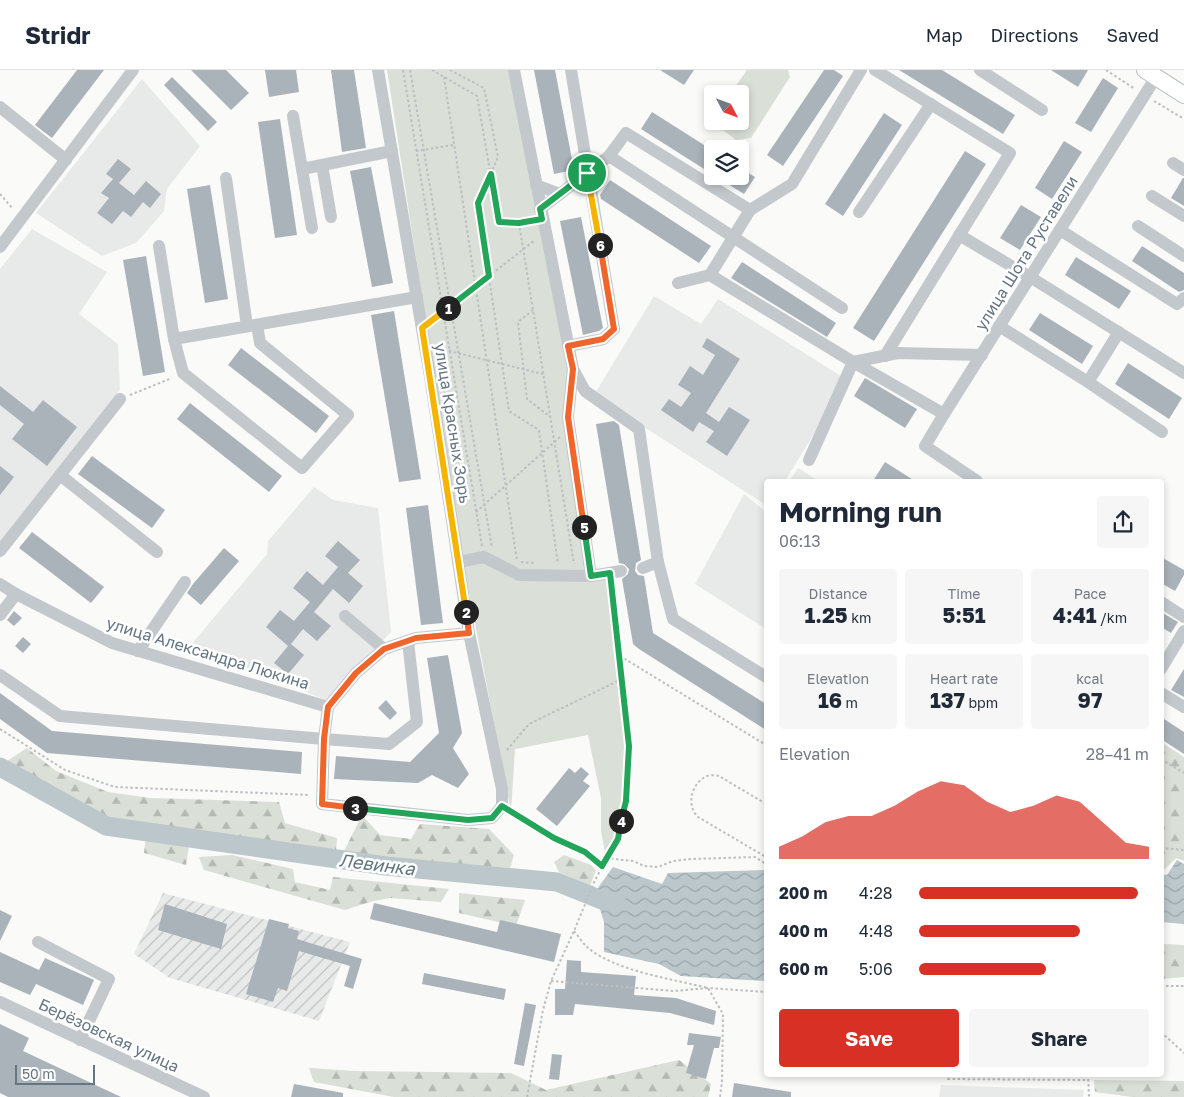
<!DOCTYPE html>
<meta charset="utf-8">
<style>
body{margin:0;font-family:"Golos Text",sans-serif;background:#f6f6f7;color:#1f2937;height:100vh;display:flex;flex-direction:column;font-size:19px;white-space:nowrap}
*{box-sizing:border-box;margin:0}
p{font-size:16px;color:#747a83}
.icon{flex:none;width:28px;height:28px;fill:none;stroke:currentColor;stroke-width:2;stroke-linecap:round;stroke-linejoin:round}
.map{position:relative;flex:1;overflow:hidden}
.sheet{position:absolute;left:764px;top:409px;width:400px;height:598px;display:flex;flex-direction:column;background:#fff;border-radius:5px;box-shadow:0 2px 8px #0003}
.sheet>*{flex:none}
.needle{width:32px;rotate:131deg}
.controls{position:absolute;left:704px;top:15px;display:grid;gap:10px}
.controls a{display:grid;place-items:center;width:45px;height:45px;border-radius:5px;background:#fff;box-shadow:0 2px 8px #0003;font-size:25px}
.scale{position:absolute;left:15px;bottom:12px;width:80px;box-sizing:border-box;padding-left:5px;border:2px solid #657683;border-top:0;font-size:14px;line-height:18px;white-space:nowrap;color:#657683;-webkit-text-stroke:4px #fff;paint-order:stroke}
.pin{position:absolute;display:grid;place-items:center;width:42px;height:42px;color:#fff;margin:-21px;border:2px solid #fff;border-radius:50%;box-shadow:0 1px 5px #0007}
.km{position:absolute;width:25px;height:25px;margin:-12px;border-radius:50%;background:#222;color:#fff;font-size:14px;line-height:25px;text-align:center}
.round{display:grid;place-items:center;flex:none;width:52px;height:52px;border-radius:5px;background:#f6f6f7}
.summary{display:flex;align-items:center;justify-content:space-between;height:85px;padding:0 15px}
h1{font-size:28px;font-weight:700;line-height:38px}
.metrics{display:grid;grid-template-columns:repeat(3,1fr);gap:8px;height:85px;padding:5px 15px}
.metrics div{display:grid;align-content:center;border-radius:5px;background:#f6f6f7;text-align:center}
.metrics b{font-size:21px;font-weight:700}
.metrics small{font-size:14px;font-weight:400}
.metrics p{font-size:14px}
.chart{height:140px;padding:10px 15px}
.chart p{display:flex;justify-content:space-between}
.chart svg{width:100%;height:90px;margin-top:5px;fill:#d93025;opacity:.7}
.primary-button{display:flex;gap:10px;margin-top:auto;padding:10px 15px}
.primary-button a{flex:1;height:58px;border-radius:5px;background:#d93025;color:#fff;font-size:20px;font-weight:700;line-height:58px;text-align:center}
.primary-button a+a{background:#f6f6f7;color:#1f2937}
ul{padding:0 15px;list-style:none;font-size:16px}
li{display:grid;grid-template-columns:80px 60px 1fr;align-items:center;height:38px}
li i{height:12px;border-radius:6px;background:#d93025}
header{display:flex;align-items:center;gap:30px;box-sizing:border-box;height:70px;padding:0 25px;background:#fff;border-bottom:1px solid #e0e1e3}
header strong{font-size:24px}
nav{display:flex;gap:28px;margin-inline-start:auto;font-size:18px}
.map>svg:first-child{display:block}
.built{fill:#e8e9e9}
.industrial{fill:url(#industrial-furrows)}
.green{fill:#dadfd7}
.forest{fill:url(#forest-firs)}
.water{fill:url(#water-waves)}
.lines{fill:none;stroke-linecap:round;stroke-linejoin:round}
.river{stroke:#bbc7cb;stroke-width:19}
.building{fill:#aab3b9}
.major-casing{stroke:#b5babe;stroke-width:18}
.path{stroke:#bbbfc2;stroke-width:2;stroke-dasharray:2.5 2.5;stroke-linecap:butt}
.minor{stroke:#c3c8cc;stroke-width:12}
.major{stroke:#fff;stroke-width:16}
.split-1-casing{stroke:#fff;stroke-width:10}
.split-2-casing{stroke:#fff;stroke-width:10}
.split-3-casing{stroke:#fff;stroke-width:10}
.split-4-casing{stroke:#fff;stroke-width:10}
.split-5-casing{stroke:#fff;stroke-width:10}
.split-6-casing{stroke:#fff;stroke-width:10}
.split-7-casing{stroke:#fff;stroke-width:10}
.split-1{stroke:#22a559;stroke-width:6}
.split-2{stroke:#f5b400;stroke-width:6}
.split-3{stroke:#f0652b;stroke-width:6}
.split-4{stroke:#22a559;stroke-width:6}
.split-5{stroke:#22a559;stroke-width:6}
.split-6{stroke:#f0652b;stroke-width:6}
.split-7{stroke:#f5b400;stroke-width:6}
.labels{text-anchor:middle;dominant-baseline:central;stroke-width:5;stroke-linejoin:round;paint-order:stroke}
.street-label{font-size:16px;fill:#657683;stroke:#fff}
.water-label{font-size:18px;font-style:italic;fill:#60757c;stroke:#fff}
</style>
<header>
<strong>Stridr</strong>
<nav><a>Map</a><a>Directions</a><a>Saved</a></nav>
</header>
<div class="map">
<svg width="1184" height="1027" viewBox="0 0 1184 1027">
<defs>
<pattern id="industrial-furrows" width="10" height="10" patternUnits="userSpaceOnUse" patternTransform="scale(1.25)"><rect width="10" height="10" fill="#e8e9e9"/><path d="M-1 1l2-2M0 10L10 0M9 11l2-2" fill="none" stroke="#c0c1c2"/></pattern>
<pattern id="forest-firs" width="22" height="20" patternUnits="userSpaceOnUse" patternTransform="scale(1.25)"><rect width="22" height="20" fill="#dadfd7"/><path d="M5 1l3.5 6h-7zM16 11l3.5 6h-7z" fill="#b4b9b4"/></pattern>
<pattern id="water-waves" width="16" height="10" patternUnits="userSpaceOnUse" patternTransform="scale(1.25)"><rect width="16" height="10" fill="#bbc7cb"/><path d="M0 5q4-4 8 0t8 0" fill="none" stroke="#9ca6aa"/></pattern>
</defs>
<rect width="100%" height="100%" fill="#fafaf8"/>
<g class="built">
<path d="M142,9L200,76L167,119L164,141L136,173L102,186L36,143Z"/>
<path d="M32,159L107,202L79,244L118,274L120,320L0,472V199Z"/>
<path d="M654,226L701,254L718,229L841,306L821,352L785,411H766V435L594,325Z"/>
<path d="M798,398L819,411H789Z"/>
<path d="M314,417L333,430L378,438L391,562L326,630L190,576L267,484L268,471Z"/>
<path d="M744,424L766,442V559L695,514Z"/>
<path d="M941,1015L1084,1020L1083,1027H939Z"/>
</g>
<path class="industrial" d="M163,823L350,872L319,951L170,908L134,884Z"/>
<g class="green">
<path d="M387,0H514L573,299L568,347L591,506L611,503L629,676L626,731L618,769L606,788L601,761V728L588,665L515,679L511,742L463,491Z"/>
<path d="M747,0H788L790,7L751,68L736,70L716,55V51H740V24H730Z"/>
</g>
<g class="forest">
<path d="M1161,672L1184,687V791L1176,788L1164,800H1161Z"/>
<path d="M27,678L56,701L108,722L150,728L279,732L285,753L337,768L336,781L108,752L14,698L7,691Z"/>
<path d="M362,745L380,765L411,769L420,754L489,759L514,785L510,798L373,787L343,783Z"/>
<path d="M146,767L189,776L186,795L144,783Z"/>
<path d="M232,785L293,799L295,812L330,820L333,807L449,819L441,832L390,828L373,831L345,840L204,800L199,787Z"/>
<path d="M564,785L591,795L596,800L590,816L559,802L554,792Z"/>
<path d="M459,823L525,830L516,856L459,843Z"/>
<path d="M1161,874L1184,875V907L1161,909Z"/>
<path d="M679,990L711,1014L708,1027H394L314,1012L309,998L355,1001L511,1003L546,1020Z"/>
<path d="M1094,1010L1184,1011V1027H1132L1095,1022Z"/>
</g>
<g class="water">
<path d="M1177,790L1184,794V854L1161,852V804L1167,805Z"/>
<path d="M613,797L662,814L668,803L766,800V911L681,906L659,894L604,882V852L600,839L589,834L592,826Z"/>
</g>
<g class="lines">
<path class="river" d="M0,697L106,756L386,796L557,812L604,831L616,832"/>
</g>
<g class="building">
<path d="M77,0H104L52,68L35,55Z"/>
<path d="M191,0H226L249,23L231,40Z"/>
<path d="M265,0H296L299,22L269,27Z"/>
<path d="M331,0H354L366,78L342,82Z"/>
<path d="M534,0H555L574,100L554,104Z"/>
<path d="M660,0H694L684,15Z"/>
<path d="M824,0H834L843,6L783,96L767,85Z"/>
<path d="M899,0H942L1015,45L1003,64Z"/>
<path d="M1051,0H1088L1078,17Z"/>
<path d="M172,7L217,52L208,61L164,15Z"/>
<path d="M1103,8L1118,18L1091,62L1075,53Z"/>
<path d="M652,42L712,80V104L641,59Z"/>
<path d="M884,43L902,55L843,146L825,134Z"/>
<path d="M280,49L297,165L275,168L258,52Z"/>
<path d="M1064,71L1082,82L1052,129L1035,118Z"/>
<path d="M965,81L986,94L874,271L853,258Z"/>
<path d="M118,89L131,99L119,113L134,125L146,111L161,124L150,138L143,132L131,147L123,141L112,154L97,143L109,128L101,123L113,109L106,104Z"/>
<path d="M371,97L393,213L372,217L350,101Z"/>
<path d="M740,98L755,107L744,124L715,106H740Z"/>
<path d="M1183,108H1184V136L1171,128Z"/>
<path d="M610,110L711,176L699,193L601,129L600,125Z"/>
<path d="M210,115L228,229L205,233L187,119Z"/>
<path d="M1021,135L1041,147L1020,180L1000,168Z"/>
<path d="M581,147L603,258L599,261L583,265L560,151Z"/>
<path d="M1142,176L1184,203V220L1179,222L1132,191Z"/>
<path d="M146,186L165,302L143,306L123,190Z"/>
<path d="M1076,187L1131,221L1119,239L1065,205Z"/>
<path d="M742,192L836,253L827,267L731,208Z"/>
<path d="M394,241L421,409L399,412L371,245Z"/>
<path d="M1040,243L1093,276L1082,294L1029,260Z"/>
<path d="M707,268L740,289L706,343L719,352L729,337L750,350L727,386L706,372L714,361L699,352L693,362L661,340L669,329L681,337L691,323L678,315L690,296L703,305L715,285L702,277Z"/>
<path d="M241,278L329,346L316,363L228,295Z"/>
<path d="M1128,293L1182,328L1169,349L1115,314Z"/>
<path d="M865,308L917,339L905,358L854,326Z"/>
<path d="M0,316L33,342L43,330L77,357L47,396L12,369L24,354L0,335Z"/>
<path d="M190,333L282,406L269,422L177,349Z"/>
<path d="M614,351L619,355L641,490L636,493L635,501L638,505L644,506L653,563L766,634V660L639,579L633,574L622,509L628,504L629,499L624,494L619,493L596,354Z"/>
<path d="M92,386L165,440L152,458L78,404Z"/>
<path d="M885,392L915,411H873Z"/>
<path d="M0,396L14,407L0,425Z"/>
<path d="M428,435L443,553L421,555L406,438Z"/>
<path d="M32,462L104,517L91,533L19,478Z"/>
<path d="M338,471L360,490L348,503L363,516L349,533L333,519L314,542L331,556L317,571L303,559L291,574L304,585L288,604L274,593L288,576L266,557L280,540L294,551L310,532L293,518L307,501L323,515L338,497L325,486Z"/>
<path d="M224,478L239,491L201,535L187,523L193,514Z"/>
<path d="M1161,487L1184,500V505L1175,521L1161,513Z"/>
<path d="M14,541L22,548L14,556L7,550Z"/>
<path d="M1161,542L1178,552L1171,563L1161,557Z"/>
<path d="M23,567L31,574L23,583L15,576Z"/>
<path d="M448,585L462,663L453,678L469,704L458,718L432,705L418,713L334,709L336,686L410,692L439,663L427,588Z"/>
<path d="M1184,599V627L1171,620Z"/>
<path d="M0,623L52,661L302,682L301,704L47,683L0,649Z"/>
<path d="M386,630L397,643L390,650L378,638Z"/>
<path d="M1161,647L1184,662V684L1161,669Z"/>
<path d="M581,697L589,704L583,711L590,716L557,756L536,739L569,698L575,703Z"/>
<path d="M374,833L497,862L500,850L561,864L554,892L370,849Z"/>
<path d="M165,834L227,854L221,879L158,860Z"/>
<path d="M0,840L12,846L0,871Z"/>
<path d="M269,849L289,854L288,858L299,861L297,869L362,889L353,919L344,916L350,896L299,881L287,921L278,918L273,932L246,924Z"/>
<path d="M0,882L39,900L45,888L94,910L83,935L36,914L30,925L0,912Z"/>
<path d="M567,890L581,891V902L636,906L634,925L676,928L716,941L714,955L670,943L575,934L573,945H555V919H565Z"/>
<path d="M424,903L506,919L504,930L422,914Z"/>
<path d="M525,933L536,935L524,996L514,994Z"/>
<path d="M0,954L29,968L23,981L121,1027H8L0,1023Z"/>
<path d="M689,963L721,967L719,978H714L706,1009L686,1003L694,975H687Z"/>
<path d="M552,984L562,985L559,1010L549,1009Z"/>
<path d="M734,1013L791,1022V1027H732Z"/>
<path d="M294,1014L343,1023V1027H291Z"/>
</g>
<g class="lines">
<defs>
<path id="major" d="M1145,0L1184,25"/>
</defs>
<use href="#major" class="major-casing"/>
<g class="path">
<path d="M403,0L482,476"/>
<path d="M410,0L492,478"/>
<path d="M432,0L477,26L499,153H519L531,151"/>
<path d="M450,0L484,18L498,87L478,133L509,341L539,360L558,494"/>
<path d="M1106,0L1135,19"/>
<path d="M444,7L517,491"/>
<path d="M1154,31L1184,49"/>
<path d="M416,81L453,75"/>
<path d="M0,124L13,139"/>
<path d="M519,153L574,494"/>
<path d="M533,240L518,252L527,329L549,346"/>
<path d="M433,250L535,170"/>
<path d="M439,283L449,281L543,304"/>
<path d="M130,325L172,308"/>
<path d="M476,442L560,367"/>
<path d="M521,492L534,493"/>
<path d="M620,586L766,675"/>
<path d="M0,659L65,700L115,717L310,725"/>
<path d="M507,680L529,654L622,609"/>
<path d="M1161,689L1184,703"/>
<path d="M766,734L719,706C716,705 711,705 707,706C691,713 686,736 698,747L766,787"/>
<path d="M512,743L554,768L585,781L602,796"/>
<path d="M1161,778L1184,780"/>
<path d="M606,788L633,791L644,796L658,797L673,791L691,789L755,787L766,794"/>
<path d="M574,861C578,866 582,872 586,876C613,901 673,909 708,918L723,944L722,1011L720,1027"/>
<path d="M551,911L674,921L708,918L766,922"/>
<path d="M1161,916H1184"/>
<path d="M1161,962L1184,983"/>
<path d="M950,1004L948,1009L1088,1010"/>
<path d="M1088,1004L1089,1027"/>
<path d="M527,1027L543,940L551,911L574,861L595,810L618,769L626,731L629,676L612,513"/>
</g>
<g class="minor">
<path d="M514,0L573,299L568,347L591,506"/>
<path d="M875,0L1010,83L885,286"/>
<path d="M980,0L1042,40"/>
<path d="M0,37L66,90"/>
<path d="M293,46L302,99L392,81"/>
<path d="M609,86L626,63L750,140L710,205"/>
<path d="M1173,93L1184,100"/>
<path d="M322,95L331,147"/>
<path d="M302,99L312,158"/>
<path d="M226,108L247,256"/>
<path d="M536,115L560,124L540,139"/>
<path d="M560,124L609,86L842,238"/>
<path d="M1152,126L1184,146"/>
<path d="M750,140L792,114L861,0"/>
<path d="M859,142L931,34"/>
<path d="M1138,156L1184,186"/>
<path d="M1060,160L1177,234L1184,228"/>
<path d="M959,165L1030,207L1184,303"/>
<path d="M159,176L174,269"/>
<path d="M0,177L133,0"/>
<path d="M678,213L710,205L853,292L898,283L982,285"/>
<path d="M257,255L260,273L348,345L302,398L183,303L174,269L417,227"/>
<path d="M999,256L1088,312"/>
<path d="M1119,262L1088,312L1162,362"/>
<path d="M568,276L603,269L614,259L571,0"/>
<path d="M573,299L585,321L639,359L658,492"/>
<path d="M809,390L853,292L944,344"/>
<path d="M60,405L157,482"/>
<path d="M977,411L925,376L944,344L1156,7"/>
<path d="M0,481L120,329"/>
<path d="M458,492L484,487L519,505L591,506L621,501"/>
<path d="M643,498L658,492L673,549L766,607"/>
<path d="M0,514L16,524L112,573L328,637"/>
<path d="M1161,532L1184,547"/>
<path d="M0,545L16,524"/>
<path d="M345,546L384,579"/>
<path d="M408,571L417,652L389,674L324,669L328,637L356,603L384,579L416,568L469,563"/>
<path d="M138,581L185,512"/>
<path d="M1161,599L1184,561"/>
<path d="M0,605L60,646L324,669L322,734L468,750L492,748L502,736V719L469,563L430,306L378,0"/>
<path d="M1161,623L1184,637"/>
<path d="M38,872L109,909L80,970"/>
<path d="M0,932L204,1027"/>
</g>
<use href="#major" class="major"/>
</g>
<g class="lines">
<defs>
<path id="split-1" d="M448,238L489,206L478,133L491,104L499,152L519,153L542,149L540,139L587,103"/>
<path id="split-2" d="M448,238L422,258L466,542"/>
<path id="split-3" d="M355,738L322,734L324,669L328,637L356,603L384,579L416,568L469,563L466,542"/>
<path id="split-4" d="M355,738L468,750L492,748L502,736L554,768L585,782L602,796L618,769L621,751"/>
<path id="split-5" d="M584,457L591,506L610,503L629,676L626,731L621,751"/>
<path id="split-6" d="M584,457L568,347L573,299L568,276L603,269L614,259L600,175"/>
<path id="split-7" d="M587,103L600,175"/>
</defs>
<use href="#split-1" class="split-1-casing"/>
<use href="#split-2" class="split-2-casing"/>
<use href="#split-3" class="split-3-casing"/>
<use href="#split-4" class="split-4-casing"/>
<use href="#split-5" class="split-5-casing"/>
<use href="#split-6" class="split-6-casing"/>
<use href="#split-7" class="split-7-casing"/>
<use href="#split-1" class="split-1"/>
<use href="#split-2" class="split-2"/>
<use href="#split-3" class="split-3"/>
<use href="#split-4" class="split-4"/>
<use href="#split-5" class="split-5"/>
<use href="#split-6" class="split-6"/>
<use href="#split-7" class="split-7"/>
</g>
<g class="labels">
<g class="street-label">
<text transform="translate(1026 183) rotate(-58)">улица Шота Руставели</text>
<text transform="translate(453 353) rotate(81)">улица Красных Зорь</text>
<text transform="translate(208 583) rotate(17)">улица Александра Люкина</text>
<text transform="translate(109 965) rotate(25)">Берёзовская улица</text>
</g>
<g class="water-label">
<text transform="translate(377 794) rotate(7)">Левинка</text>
</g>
</g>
</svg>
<div class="controls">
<a><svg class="needle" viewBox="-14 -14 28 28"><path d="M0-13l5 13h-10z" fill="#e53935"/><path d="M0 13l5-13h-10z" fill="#747a83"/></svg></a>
<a><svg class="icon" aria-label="layers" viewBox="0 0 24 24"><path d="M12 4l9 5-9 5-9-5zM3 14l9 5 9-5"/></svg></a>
</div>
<div class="scale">50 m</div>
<div class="pin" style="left:587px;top:103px;background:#1e9e55"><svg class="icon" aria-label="arrive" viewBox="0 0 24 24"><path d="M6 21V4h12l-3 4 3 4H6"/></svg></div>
<b class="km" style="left:448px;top:238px">1</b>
<b class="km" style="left:466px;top:542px">2</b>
<b class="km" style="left:355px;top:738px">3</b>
<b class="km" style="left:621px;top:751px">4</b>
<b class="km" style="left:584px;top:457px">5</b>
<b class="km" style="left:600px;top:175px">6</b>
<section class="sheet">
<div class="summary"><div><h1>Morning run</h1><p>06:13</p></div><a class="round"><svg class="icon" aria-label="share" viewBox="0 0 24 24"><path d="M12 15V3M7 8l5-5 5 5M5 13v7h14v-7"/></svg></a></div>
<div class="metrics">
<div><p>Distance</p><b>1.25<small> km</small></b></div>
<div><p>Time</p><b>5:51</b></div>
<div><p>Pace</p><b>4:41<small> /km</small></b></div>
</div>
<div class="metrics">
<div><p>Elevation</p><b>16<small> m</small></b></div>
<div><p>Heart rate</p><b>137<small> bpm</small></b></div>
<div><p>kcal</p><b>97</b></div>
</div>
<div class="chart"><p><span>Elevation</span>28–41 m</p>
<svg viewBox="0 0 160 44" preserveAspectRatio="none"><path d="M0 44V38L10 33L20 26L30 23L40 23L50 18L60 11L70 6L80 8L90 16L100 21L110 18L120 13L130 16L140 26L150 36L160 38V44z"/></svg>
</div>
<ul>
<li><b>200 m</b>4:28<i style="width:95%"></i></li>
<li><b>400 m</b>4:48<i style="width:70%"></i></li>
<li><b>600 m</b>5:06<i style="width:55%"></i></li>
</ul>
<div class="primary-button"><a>Save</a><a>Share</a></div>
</section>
</div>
